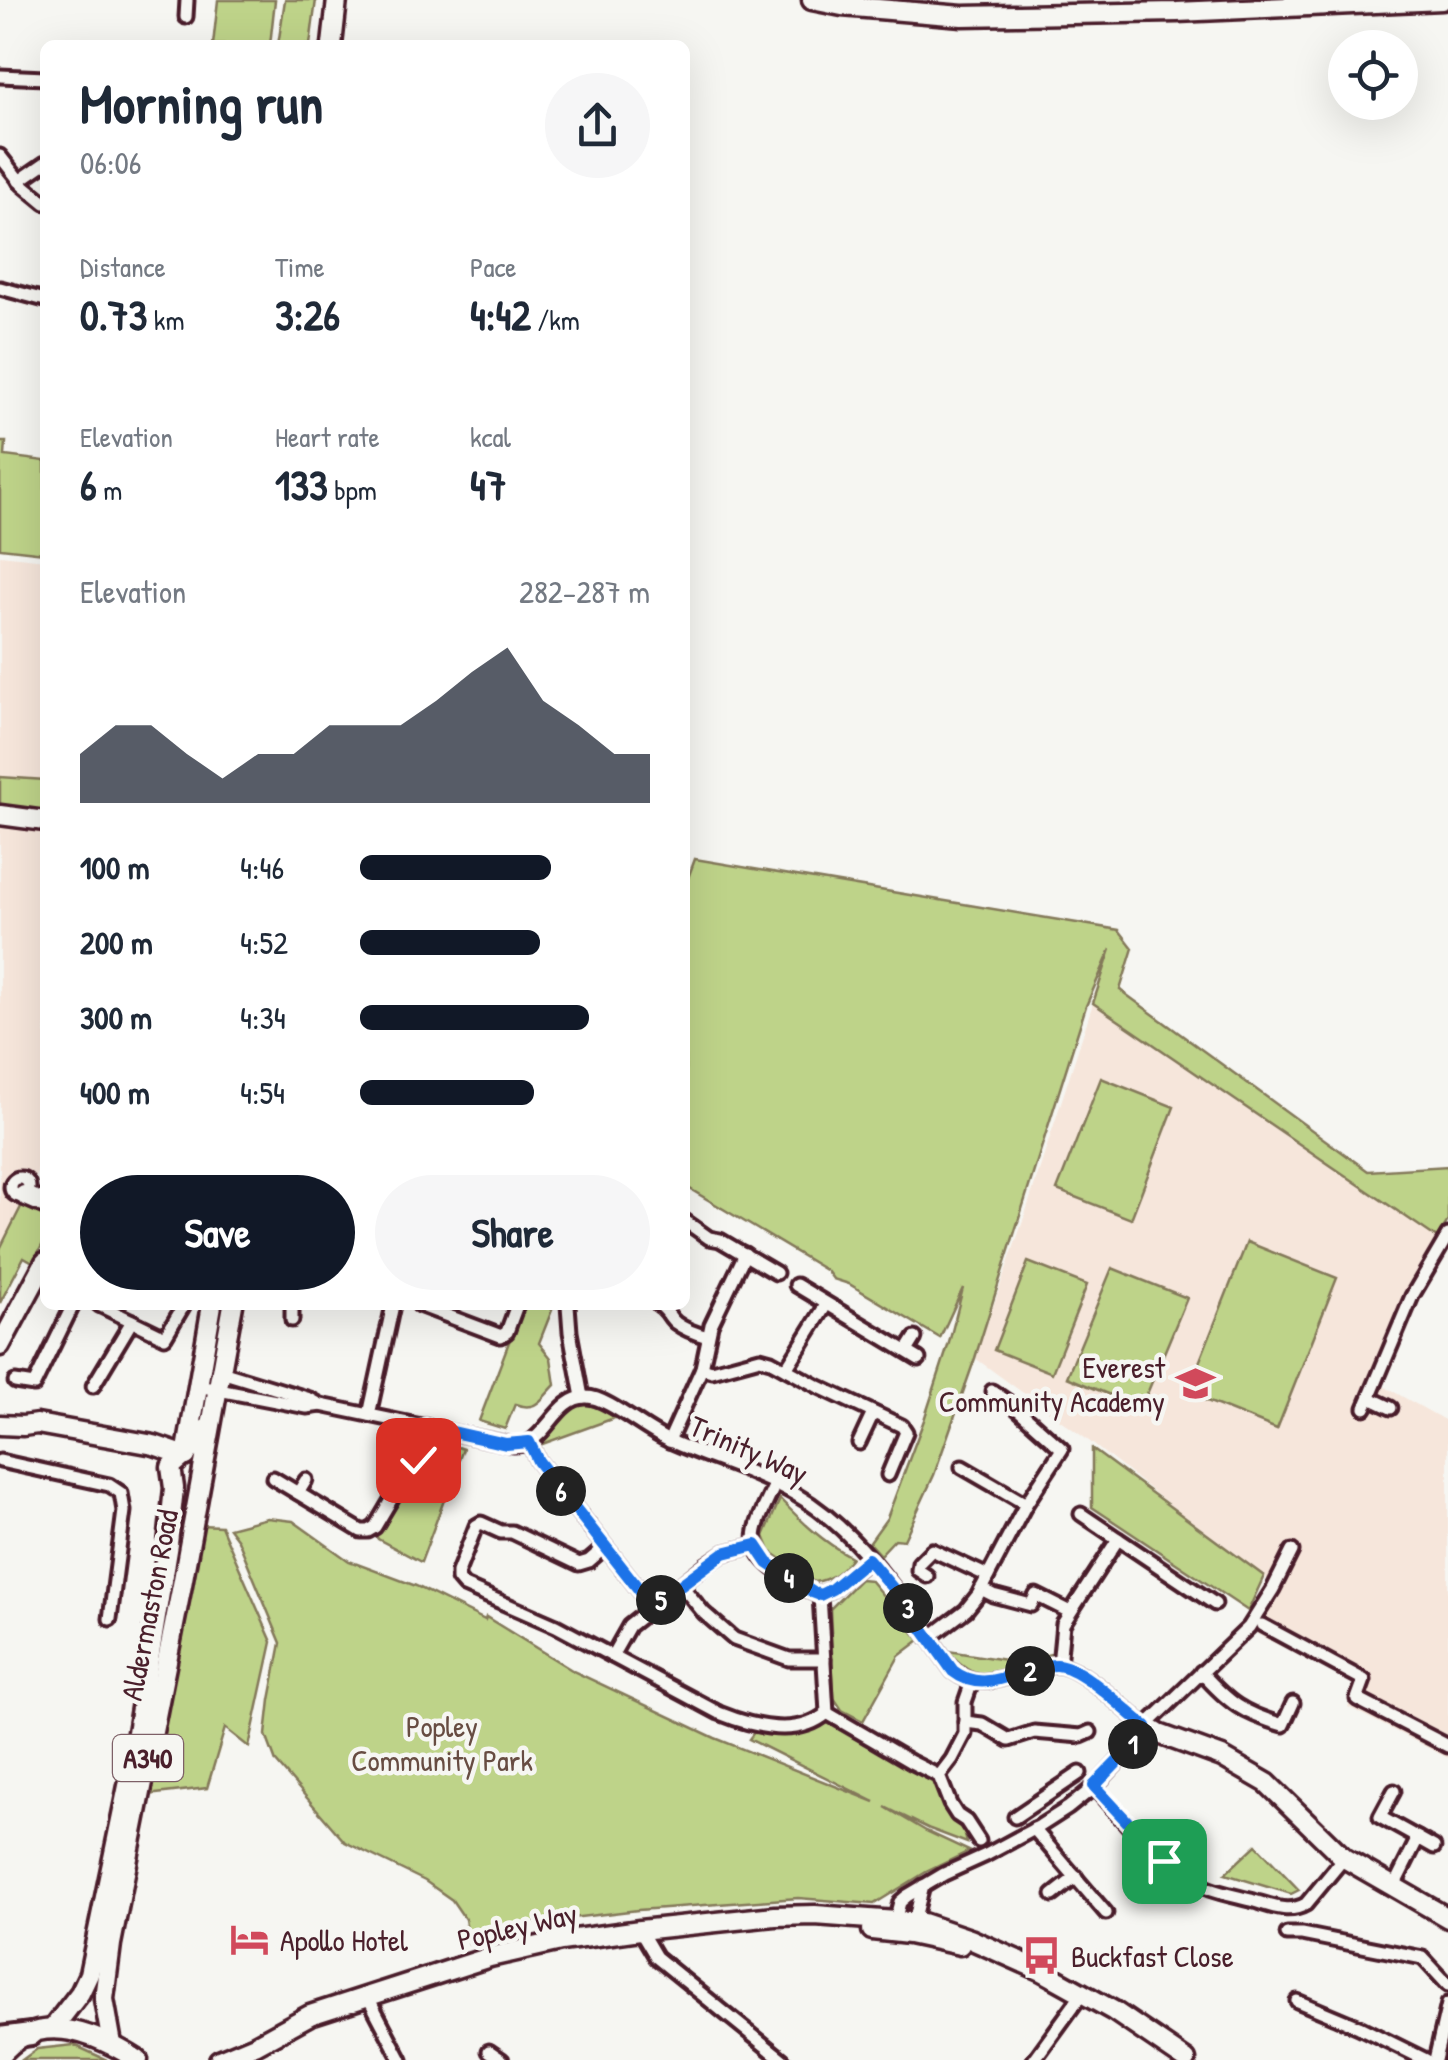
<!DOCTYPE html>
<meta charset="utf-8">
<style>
body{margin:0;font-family:"Patrick Hand",sans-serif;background:#f6f6f7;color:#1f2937;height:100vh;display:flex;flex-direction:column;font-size:38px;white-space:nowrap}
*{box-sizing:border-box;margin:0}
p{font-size:32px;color:#747a83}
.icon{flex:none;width:55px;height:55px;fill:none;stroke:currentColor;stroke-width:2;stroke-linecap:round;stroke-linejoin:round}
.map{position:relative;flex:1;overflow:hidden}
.sheet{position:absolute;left:40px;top:40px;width:650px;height:1270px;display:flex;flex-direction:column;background:#fff;border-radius:15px;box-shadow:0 10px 40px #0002}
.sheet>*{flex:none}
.buttons{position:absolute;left:1328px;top:30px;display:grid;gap:20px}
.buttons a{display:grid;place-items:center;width:90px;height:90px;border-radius:50%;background:#fff;box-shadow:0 10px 40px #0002;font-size:50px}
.pin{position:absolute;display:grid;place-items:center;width:85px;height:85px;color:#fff;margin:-42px;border-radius:20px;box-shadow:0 5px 15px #0006}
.km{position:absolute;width:50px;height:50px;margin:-25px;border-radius:50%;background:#222;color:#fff;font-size:28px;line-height:50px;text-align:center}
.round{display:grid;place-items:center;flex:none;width:105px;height:105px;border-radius:52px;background:#f6f6f7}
.head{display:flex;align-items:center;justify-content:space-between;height:170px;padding:0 40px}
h1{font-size:55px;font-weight:800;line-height:75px}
.metrics{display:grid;grid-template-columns:repeat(3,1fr);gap:15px;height:170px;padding:10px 40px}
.metrics div{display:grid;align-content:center}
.metrics b{font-size:42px;font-weight:800}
.metrics small{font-size:28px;font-weight:400}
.metrics p{font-size:28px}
.chart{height:280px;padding:20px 40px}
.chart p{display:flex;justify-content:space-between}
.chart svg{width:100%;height:180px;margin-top:10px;fill:#111827;opacity:.7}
.primary-button{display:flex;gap:20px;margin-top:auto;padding:20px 40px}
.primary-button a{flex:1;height:115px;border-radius:60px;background:#111827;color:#fff;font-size:40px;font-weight:800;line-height:115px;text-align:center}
.primary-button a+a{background:#f6f6f7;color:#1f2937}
ul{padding:0 40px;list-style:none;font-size:32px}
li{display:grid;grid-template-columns:160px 120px 1fr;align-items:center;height:75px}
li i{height:25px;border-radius:12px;background:#111827}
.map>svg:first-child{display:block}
.built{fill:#f6e6db}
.green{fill:#bed389;stroke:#84795a;stroke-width:2.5}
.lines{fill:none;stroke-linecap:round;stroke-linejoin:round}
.street-casing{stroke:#4a1f2b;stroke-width:19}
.secondary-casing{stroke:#4a1f2b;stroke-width:25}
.primary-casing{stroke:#4a1f2b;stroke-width:25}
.highway-casing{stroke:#4a1f2b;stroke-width:28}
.street{stroke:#f6f6f2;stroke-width:11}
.secondary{stroke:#f6f6f2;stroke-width:18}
.primary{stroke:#f6f6f2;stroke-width:18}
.highway{stroke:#f6f6f2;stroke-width:20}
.route-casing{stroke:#fff;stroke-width:20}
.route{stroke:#1a73e8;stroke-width:12}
.labels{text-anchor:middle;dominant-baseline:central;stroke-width:9;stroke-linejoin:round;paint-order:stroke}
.shield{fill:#f6f6f2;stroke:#7e6067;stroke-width:2.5}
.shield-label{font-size:28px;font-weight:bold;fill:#4a1f2b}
.poi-label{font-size:30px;fill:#4a1f2b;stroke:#f6f6f2;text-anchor:start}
.street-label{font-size:30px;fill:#4a1f2b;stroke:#f6f6f2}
.park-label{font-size:30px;fill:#674c42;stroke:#f6f6f2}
</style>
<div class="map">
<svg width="1448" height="2060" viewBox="0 0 1448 2060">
<rect width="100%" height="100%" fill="#f6f6f2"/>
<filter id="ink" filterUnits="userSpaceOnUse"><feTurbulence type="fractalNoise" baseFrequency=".01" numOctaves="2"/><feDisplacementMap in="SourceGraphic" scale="20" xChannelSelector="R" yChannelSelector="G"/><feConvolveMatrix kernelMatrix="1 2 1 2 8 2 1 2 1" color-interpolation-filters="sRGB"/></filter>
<g filter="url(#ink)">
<g class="built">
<path d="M0,555L45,560V1155L0,1249Z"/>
<path d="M1093,1003L1437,1238L1416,1271L1371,1379L1448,1422V1758L1348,1707L1358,1686L1257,1634L1277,1592L1264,1576L1195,1525L1089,1441L975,1358L1023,1221Z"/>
</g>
<g class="green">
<path d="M218,0H275L270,45H213Z"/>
<path d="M285,0H316L310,45H278Z"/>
<path d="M0,442H6L5,456L45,461V553L0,548Z"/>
<path d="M0,777L45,780V815L0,809Z"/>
<path d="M695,859L1119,930L1133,948L1120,990L1368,1171L1448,1166V1221L1437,1238L1093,1003L1111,949L1086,1006L975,1358L934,1475L904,1540L895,1539L880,1555L869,1543L887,1518L924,1420L949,1343L963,1288L940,1338L849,1284L833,1279L827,1271L685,1186V886Z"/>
<path d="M1101,1078L1174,1107L1131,1219L1057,1190Z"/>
<path d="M23,1203L44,1215L45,1240L33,1262L24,1257L0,1303V1249Z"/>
<path d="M1247,1242L1337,1278L1277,1429L1187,1393Z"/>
<path d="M1028,1262L1087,1285L1052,1373L994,1350Z"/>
<path d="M1112,1268L1187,1298L1141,1408L1067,1377Z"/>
<path d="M523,1305H554L539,1343L551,1358L555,1385C541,1399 537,1412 515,1404L505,1429L479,1421Z"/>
<path d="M577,1401H593L617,1415V1417L537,1446V1438Z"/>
<path d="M434,1439L463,1449L421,1562L378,1539L372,1530L424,1445Z"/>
<path d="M1092,1449L1264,1576L1248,1611L1092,1507Z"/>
<path d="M780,1499C802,1522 823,1542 851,1557C842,1572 830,1580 814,1582L770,1551L764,1536Z"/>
<path d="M267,1518L293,1521L349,1561L416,1586L485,1620L486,1617L575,1672L715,1738L875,1802L749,1739L755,1731C779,1732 810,1739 828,1720L934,1779L955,1821L962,1824L967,1843L930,1829L885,1807L926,1831L969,1851L926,1872L874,1904L798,1898L638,1910L505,1926L469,1943L465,1919L452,1900L425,1881L345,1842L276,1762L266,1735L270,1700L281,1643L238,1540L229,1528Z"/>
<path d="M199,1525L221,1526L272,1642L249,1747L225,1728L207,1788L147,1795Z"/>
<path d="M860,1579L870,1580L920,1640L899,1656L863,1721L842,1710L834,1698L830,1609Z"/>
<path d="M948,1651L1012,1661H1023L1055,1653L1050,1659C1006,1668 984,1693 948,1651Z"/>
<path d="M1256,1845L1299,1890L1291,1894L1225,1874Z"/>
<path d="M74,2045L107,2060H22L37,2049Z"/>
</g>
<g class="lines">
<defs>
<g id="street">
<path d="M186,17L187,0"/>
<path d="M0,76L45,78"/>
<path d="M0,156L22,184L45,203"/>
<path d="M19,181L45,163"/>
<path d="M0,288L45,300"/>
<circle cx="20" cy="1187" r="9"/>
<path d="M685,1221L709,1238L720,1240L776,1273"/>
<path d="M796,1285L919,1359"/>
<path d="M99,1305L165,1337L184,1305"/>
<path d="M419,1305L501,1336L507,1332L517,1305"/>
<path d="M568,1305L570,1332L582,1397"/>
<path d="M659,1305C668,1310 669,1318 676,1323C685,1330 697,1334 708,1337"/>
<path d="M292,1320V1305"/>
<path d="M907,1351L915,1338"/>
<path d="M702,1368L712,1371L760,1358L771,1361L817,1386L902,1426L906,1432L888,1475"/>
<path d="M786,1369L826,1305"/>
<path d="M218,1371L310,1399L321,1405L513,1445C517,1445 524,1445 528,1443C549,1432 560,1396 587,1397C607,1397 646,1431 668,1440C710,1459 755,1471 795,1494C862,1532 909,1610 953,1671C988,1698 1021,1664 1057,1665C1082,1666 1125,1711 1146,1726"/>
<path d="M15,1382L34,1385L73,1305"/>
<path d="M93,1386L132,1321"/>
<path d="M198,1386L307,1407L321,1405"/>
<path d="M1370,1398L1391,1408"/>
<path d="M1365,1408L1412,1296L1448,1235"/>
<path d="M369,1415L393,1305"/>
<path d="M669,1441L702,1368L711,1325L745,1254"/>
<path d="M529,1442L538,1461L652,1606"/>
<path d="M859,1443L873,1413"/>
<path d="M0,1461L109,1485L121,1493L124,1511L110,1619"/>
<path d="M962,1467L1026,1504"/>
<path d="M273,1478L361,1531H368L375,1527L404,1478L418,1460L426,1426"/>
<path d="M775,1484C769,1499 759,1515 756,1530C749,1562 790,1579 812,1592L820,1595L832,1589L869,1559"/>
<path d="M298,1493L306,1480"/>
<path d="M1081,1514L1118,1539"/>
<path d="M604,1548L589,1561L579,1564L512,1532H501L481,1523L476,1526L458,1572V1579L464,1586L556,1626L719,1713C751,1726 797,1739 827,1713"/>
<path d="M927,1576L918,1570L919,1563L932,1550L988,1576"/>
<path d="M681,1585L704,1613L734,1639L789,1659H824"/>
<path d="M981,1589L993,1595L1031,1605L1036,1595L1070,1612"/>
<path d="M820,1595L827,1713"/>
<path d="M1262,1625L1364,1680L1357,1699L1448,1746"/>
<path d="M929,1638L966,1610L978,1595L1026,1504L1062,1449L1014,1406L992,1391"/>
<path d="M612,1656L629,1626L706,1565L724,1553L756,1545"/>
<path d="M1059,1665L1063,1624L1118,1539L1215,1604"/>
<path d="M1201,1672C1229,1703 1242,1713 1283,1725L1293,1703"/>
<path d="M827,1713L911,1762L939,1776L950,1804L957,1815L966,1821L979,1841"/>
<path d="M965,1722L982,1724L1009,1740L1034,1732L1081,1736L1090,1732"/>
<path d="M939,1776L952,1759L965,1734V1702L972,1682"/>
<path d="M1094,1787C1127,1824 1161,1869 1209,1889C1223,1894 1239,1897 1254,1901C1271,1906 1289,1914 1306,1904L1344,1858"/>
<path d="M1394,1791L1380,1817L1418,1838L1394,1886"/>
<path d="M1015,1817L1080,1773"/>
<path d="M1034,1829L1106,1913"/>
<path d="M1418,1838L1434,1847"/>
<path d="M1053,1895L1076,1877"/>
<path d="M894,1925L900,1902L907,1896L944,1874L986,1855L1040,1826L1068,1808L1094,1787L1127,1752L1146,1726L1249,1627L1273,1589L1292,1551"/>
<path d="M913,1926L923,1886"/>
<path d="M640,1930L656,1957L783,2060"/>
<path d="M1287,1934H1302L1423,1958L1448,1985"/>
<path d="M368,1997L401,2060"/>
<path d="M1297,2001L1359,2027L1426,2060"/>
<path d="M489,2051L502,2060"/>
<path d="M1034,2060L1082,1994"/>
<path d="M1435,2060L1448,2004"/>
</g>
<g id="secondary">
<path d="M812,0L842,6L962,16L1177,12L1442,0"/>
<path d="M0,815L45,821"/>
<path d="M24,1195L45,1204"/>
<path d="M0,1346L45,1262"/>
<path d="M0,1425L23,1426L37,1424L154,1445L186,1456"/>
<path d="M1146,1726L1159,1734L1222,1757L1267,1783L1344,1858L1448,1918"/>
<path d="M872,1930L909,1934L960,1945"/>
<path d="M219,2060L255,2045L310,2015L490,1957L561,1941L640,1930L775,1916L815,1915L923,1923L970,1939L1042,1971L1114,2011L1186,2060"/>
</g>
<g id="primary">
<path d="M332,45L337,0"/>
<path d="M186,1456L212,1305"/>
<path d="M53,2028L80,1993L89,1974L129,1781L168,1544L174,1488L171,1467L200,1442L206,1429"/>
<path d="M112,2044L104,1999L111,1944L182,1585L233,1305"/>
<path d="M0,2056C37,2008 97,2034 138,2060"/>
</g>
<path id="highway" d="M0,2038L31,2034"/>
</defs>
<use href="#street" class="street-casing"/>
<use href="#secondary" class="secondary-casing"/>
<use href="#primary" class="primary-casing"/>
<use href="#highway" class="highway-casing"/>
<use href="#street" class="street"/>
<use href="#secondary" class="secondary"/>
<use href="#primary" class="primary"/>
<use href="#highway" class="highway"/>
</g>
</g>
<g class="lines" filter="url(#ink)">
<defs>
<path id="route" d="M418,1460L426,1426L506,1444L529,1442L538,1461L652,1606L724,1553L756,1545L768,1563L812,1592L820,1595L832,1589L868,1559L900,1597L953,1671C987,1698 1021,1664 1057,1665C1083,1667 1124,1710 1146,1726L1127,1752L1094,1786L1164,1861"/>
</defs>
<use href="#route" class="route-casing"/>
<use href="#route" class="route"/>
</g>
<defs>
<symbol id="school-bare" viewBox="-9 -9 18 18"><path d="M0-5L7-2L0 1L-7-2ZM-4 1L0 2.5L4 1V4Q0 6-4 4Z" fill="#d1495b" stroke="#f6f6f2" stroke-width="2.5" paint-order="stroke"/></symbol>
<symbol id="hotel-bare" viewBox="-9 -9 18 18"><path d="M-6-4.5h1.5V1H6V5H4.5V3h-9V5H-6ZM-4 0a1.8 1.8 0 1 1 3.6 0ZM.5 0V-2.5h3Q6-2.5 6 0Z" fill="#d1495b" stroke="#f6f6f2" stroke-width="2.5" paint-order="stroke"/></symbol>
<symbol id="bus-bare" viewBox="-9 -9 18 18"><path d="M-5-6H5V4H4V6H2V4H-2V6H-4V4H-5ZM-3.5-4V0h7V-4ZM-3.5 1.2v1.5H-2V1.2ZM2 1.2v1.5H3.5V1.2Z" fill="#d1495b" stroke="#f6f6f2" stroke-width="2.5" paint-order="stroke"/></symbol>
</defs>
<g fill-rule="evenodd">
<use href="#school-bare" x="1168" y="1356" width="55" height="55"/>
<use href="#hotel-bare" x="222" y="1912" width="55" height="55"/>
<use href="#bus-bare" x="1014" y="1928" width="55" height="55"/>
</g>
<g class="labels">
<rect class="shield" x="113" y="1735" width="70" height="46" rx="8"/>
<g class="shield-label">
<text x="148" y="1758">A340</text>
</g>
<g class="poi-label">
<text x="1165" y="1367" text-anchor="end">Everest<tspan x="1165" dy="34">Community Academy</tspan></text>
<text x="280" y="1940">Apollo Hotel</text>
<text x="1071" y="1956">Buckfast Close</text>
</g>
<g class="street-label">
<text transform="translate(749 1449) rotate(24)">Trinity Way</text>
<text transform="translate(149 1605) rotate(-79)">Aldermaston Road</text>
<text transform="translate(517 1926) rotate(-13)">Popley Way</text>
</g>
<g class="park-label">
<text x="442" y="1726">Popley<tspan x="442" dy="34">Community Park</tspan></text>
</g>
</g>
</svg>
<div class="buttons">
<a><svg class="icon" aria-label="locate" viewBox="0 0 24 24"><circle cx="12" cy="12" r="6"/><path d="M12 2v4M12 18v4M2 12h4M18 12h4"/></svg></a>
</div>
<div class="pin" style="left:1164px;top:1861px;background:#1e9e55"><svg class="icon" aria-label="arrive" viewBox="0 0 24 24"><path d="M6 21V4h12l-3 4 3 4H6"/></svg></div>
<div class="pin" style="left:418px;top:1460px;background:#d93025"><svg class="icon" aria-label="check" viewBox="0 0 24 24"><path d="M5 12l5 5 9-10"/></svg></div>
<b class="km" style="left:1133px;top:1744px">1</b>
<b class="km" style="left:1030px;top:1671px">2</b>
<b class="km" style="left:908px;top:1608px">3</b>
<b class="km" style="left:789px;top:1578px">4</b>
<b class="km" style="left:661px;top:1600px">5</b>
<b class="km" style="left:561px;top:1491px">6</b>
<section class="sheet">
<div class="head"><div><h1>Morning run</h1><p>06:06</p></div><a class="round"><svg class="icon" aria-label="share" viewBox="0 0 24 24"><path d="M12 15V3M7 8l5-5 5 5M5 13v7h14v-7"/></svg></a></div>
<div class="metrics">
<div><p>Distance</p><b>0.73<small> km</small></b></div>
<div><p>Time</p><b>3:26</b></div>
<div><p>Pace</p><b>4:42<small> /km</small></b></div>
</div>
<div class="metrics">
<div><p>Elevation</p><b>6<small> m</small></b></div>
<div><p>Heart rate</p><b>133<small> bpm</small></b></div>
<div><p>kcal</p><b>47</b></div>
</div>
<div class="chart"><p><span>Elevation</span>282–287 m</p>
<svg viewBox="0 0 160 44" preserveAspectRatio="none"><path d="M0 44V32L10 25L20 25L30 32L40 38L50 32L60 32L70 25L80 25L90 25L100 19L110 12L120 6L130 19L140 25L150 32L160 32V44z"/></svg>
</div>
<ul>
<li><b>100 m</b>4:46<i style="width:66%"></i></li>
<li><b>200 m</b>4:52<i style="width:62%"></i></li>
<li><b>300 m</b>4:34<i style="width:79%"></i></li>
<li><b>400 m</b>4:54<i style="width:60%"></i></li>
</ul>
<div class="primary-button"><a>Save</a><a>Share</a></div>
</section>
</div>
